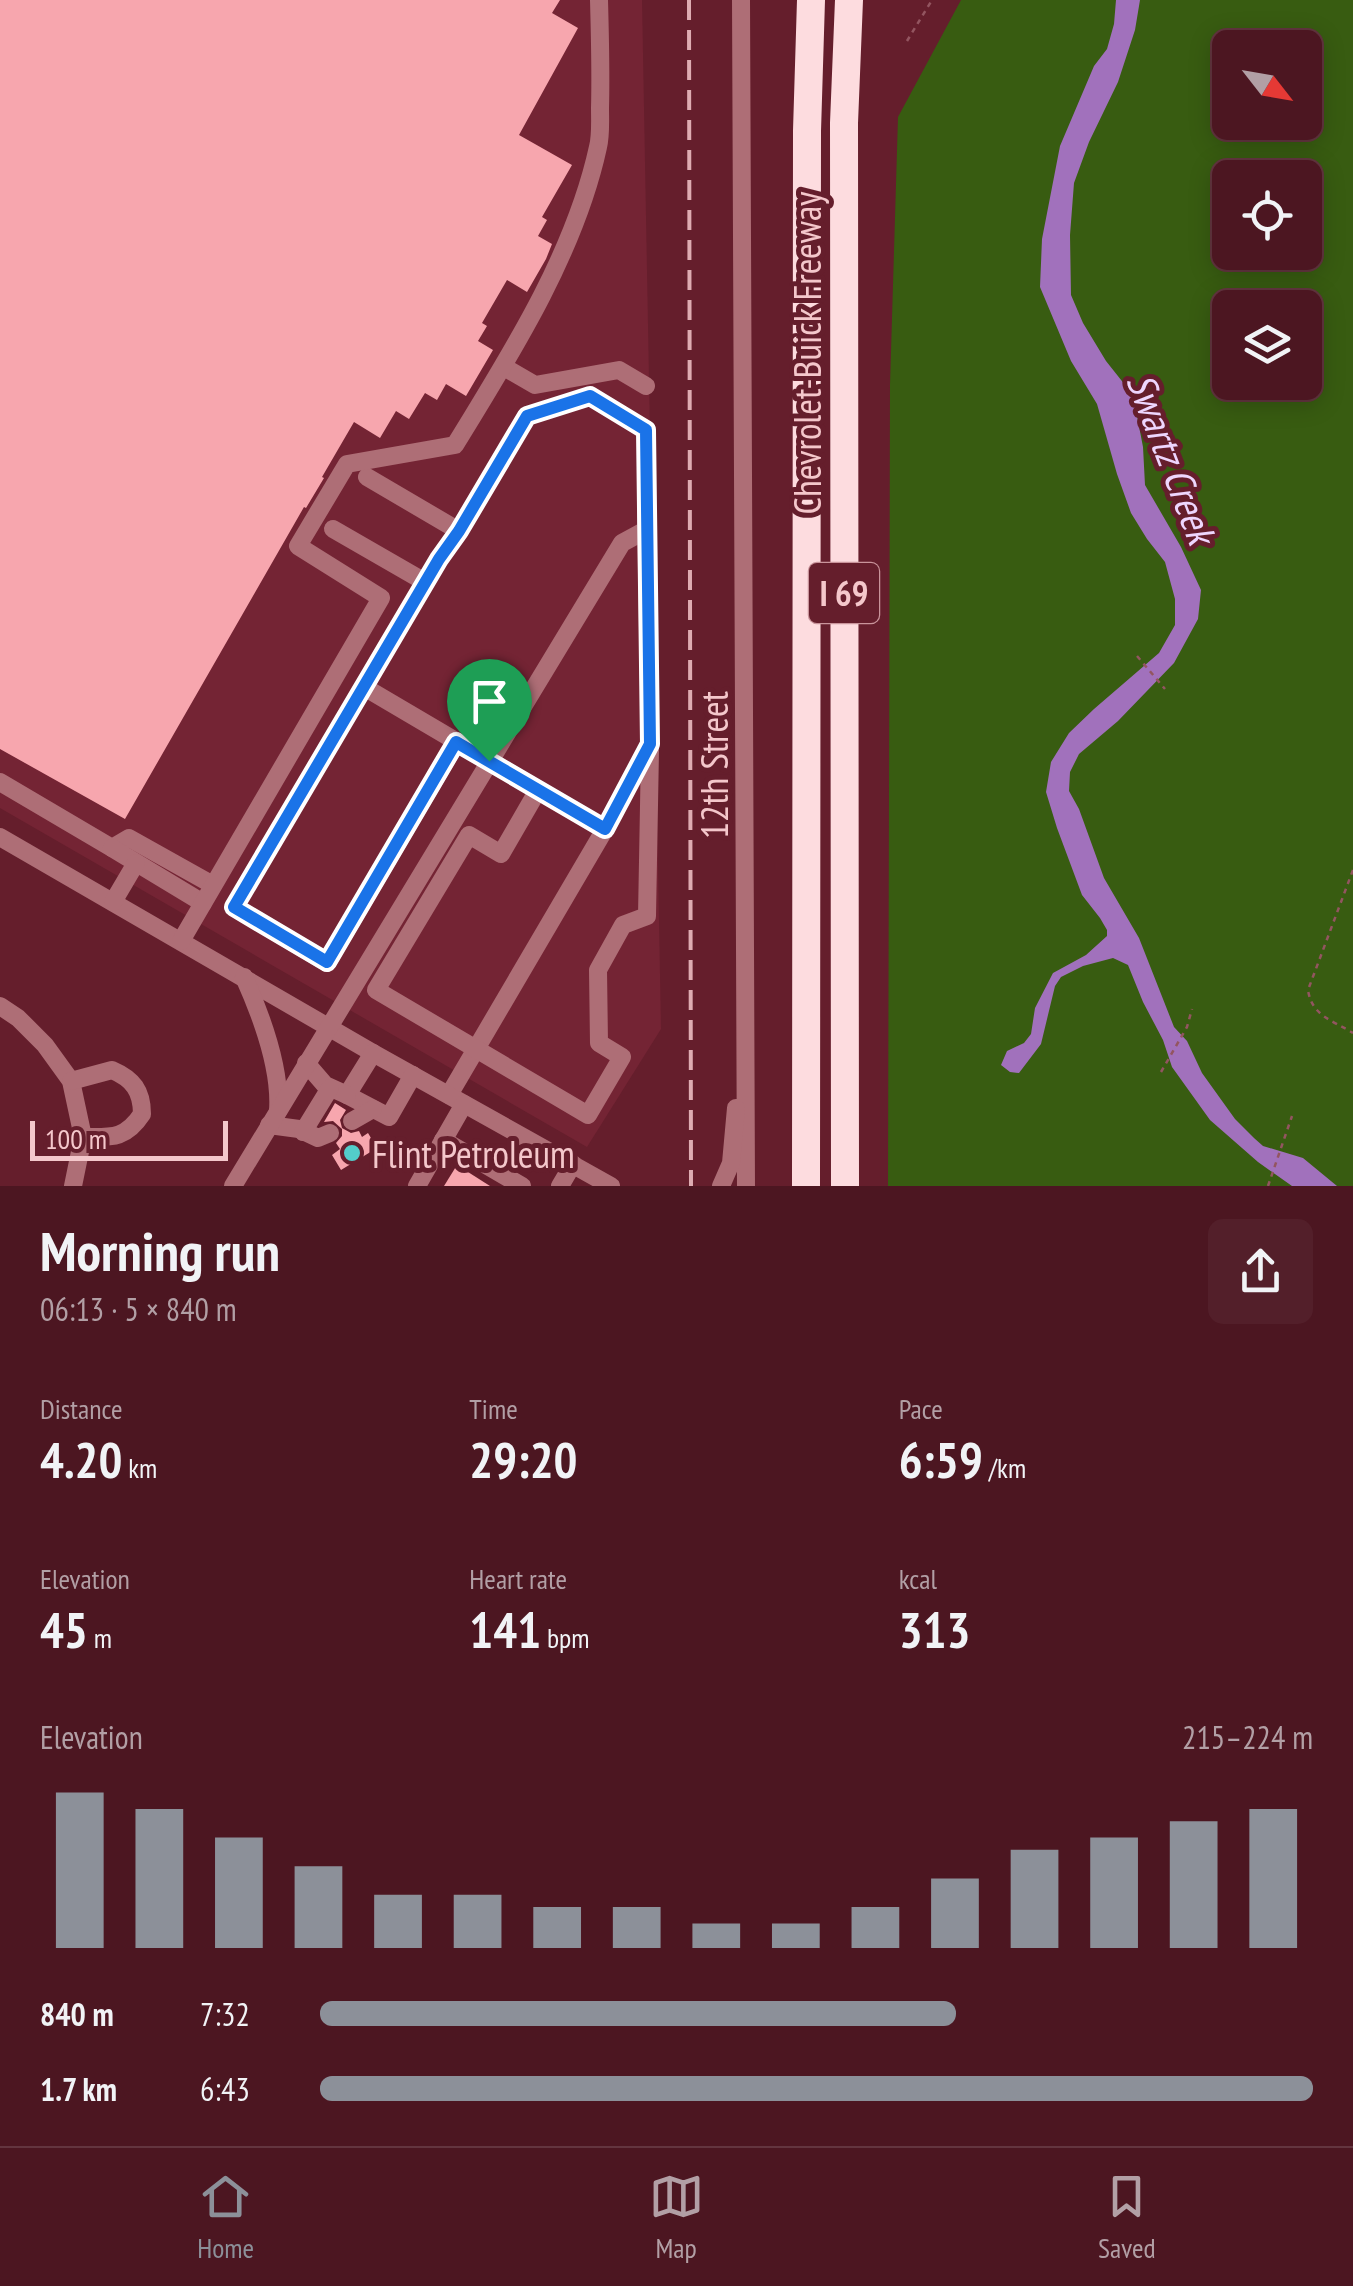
<!DOCTYPE html>
<meta charset="utf-8">
<style>
body{margin:0;font-family:"PT Sans Narrow",sans-serif;background:#531f2a;color:#f1f3f6;height:100vh;display:flex;flex-direction:column;font-size:38px;white-space:nowrap}
*{box-sizing:border-box;margin:0}
p{font-size:32px;color:#b29fa5}
.icon{flex:none;width:55px;height:55px;fill:none;stroke:currentColor;stroke-width:2;stroke-linecap:round;stroke-linejoin:round}
.map{position:relative;height:1186px;overflow:hidden}
.side{display:flex;flex-direction:column;background:#4c1621;flex:1}
.side>*{flex:none}
.needle{width:65px;rotate:121deg}
.fabs{position:absolute;left:1212px;top:30px;display:grid;gap:20px}
.fabs a{display:grid;place-items:center;width:110px;height:110px;border-radius:15px;background:#4c1621;box-shadow:0 5px 25px #0003,0 0 0 2px #63353f;font-size:50px}
.scale{position:absolute;left:30px;bottom:25px;width:198px;box-sizing:border-box;padding-left:10px;border:5px solid #f4c7cb;border-top:0;font-size:28px;line-height:35px;white-space:nowrap;color:#f4c7cb;-webkit-text-stroke:8px #651e2c;paint-order:stroke}
.pin{position:absolute;display:grid;place-items:center;width:85px;height:85px;color:#fff;margin:-102px -42px;border-radius:50% 50% 50% 0;rotate:-45deg;box-shadow:0 0 10px #0007}
.pin .icon{rotate:45deg}
.round{display:grid;place-items:center;flex:none;width:105px;height:105px;border-radius:15px;background:#531f2a}
.overview{display:flex;align-items:center;justify-content:space-between;height:170px;padding:0 40px}
h1{font-size:55px;font-weight:700;line-height:75px}
.stats{display:grid;grid-template-columns:repeat(3,1fr);gap:15px;height:170px;padding:10px 40px}
.stats div{display:grid;align-content:center}
.stats b{font-size:50px;font-weight:700}
.stats small{font-size:28px;font-weight:400}
.stats p{font-size:28px}
.chart{height:280px;padding:20px 40px}
.chart p{display:flex;justify-content:space-between}
.chart svg{width:100%;height:180px;margin-top:10px;stroke:#8c9099;stroke-width:6}
ul{padding:0 40px;list-style:none;font-size:32px}
li{display:grid;grid-template-columns:160px 120px 1fr;align-items:center;height:75px}
li i{height:25px;border-radius:12px;background:#8c9099}
.tab-bar{display:flex;justify-content:space-around;align-items:center;height:140px;border-top:2px solid #63353f;background:#4c1621;font-size:28px;color:#b29fa5}
.tab-bar a{display:grid;justify-items:center;gap:5px}
.tab-bar .on{color:#8c9099}
.map>svg:first-child{display:block}
.built{fill:#742434}
.green{fill:#385c11;fill-rule:evenodd}
.water{fill:#a171bc}
.building{fill:#f7a6ae}
.lines{fill:none;stroke-linecap:round;stroke-linejoin:round}
.path{stroke:#935560;stroke-width:2.5;stroke-dasharray:5 5;stroke-linecap:butt}
.minor{stroke:#ae6e76;stroke-width:18}
.highway{stroke:#fddcdf;stroke-width:28}
.rail{stroke:#deacb2;stroke-width:4;stroke-dasharray:20 10;stroke-linecap:butt}
.route-casing{stroke:#fff;stroke-width:20}
.route{stroke:#1a73e8;stroke-width:12}
.poi-dot{fill:#53cdca;stroke:#651e2c;stroke-width:4}
.labels{text-anchor:middle;dominant-baseline:central;stroke-width:10;stroke-linejoin:round;paint-order:stroke}
.shield{fill:#651e2c;stroke:#c9949b;stroke-width:2.5}
.shield-label{font-size:35px;font-weight:bold;fill:#f4c7cb}
.street-label{font-size:38px;fill:#f4c7cb;stroke:#651e2c}
.poi-label{font-size:38px;fill:#f4c7cb;stroke:#651e2c;text-anchor:start}
.water-label{font-size:40px;font-style:italic;fill:#eed6fe;stroke:#651e2c}
</style>
<div class="map">
<svg width="1353" height="1186" viewBox="0 0 1353 1186">
<rect width="100%" height="100%" fill="#651e2c"/>
<path class="built" d="M0,0H642L661,1029L587,1147L0,808Z"/>
<path class="green" d="M961,0H1353V1186H888L890,385L898,117ZM1230,48H1305V122H1230ZM1230,178H1305V252H1230ZM1230,308H1305V382H1230Z"/>
<path class="water" d="M1116,0H1140L1135,30L1118,82L1089,142L1074,183L1070,235L1071,295L1083,323L1106,361L1133,395L1143,447L1145,485L1181,547L1201,590L1198,619L1174,663L1118,721L1079,754L1070,772L1069,791L1079,809L1104,878L1139,938L1174,1027L1187,1041L1202,1073L1235,1119L1254,1138L1263,1146L1303,1158L1337,1186H1292L1258,1162L1210,1120L1172,1067L1163,1040L1143,1002L1128,965L1113,958L1083,966L1061,977L1055,986L1041,1044L1019,1073L1010,1072L1001,1065L1007,1051L1024,1043L1031,1034L1035,1008L1053,973L1086,955L1107,936V930L1100,918L1082,895L1057,828L1046,792L1051,762L1069,733L1094,709L1159,653L1175,625V599L1165,562L1147,539L1131,513L1117,474L1097,404L1071,361L1040,287L1042,239L1060,146L1094,66L1107,49L1114,24Z"/>
<g class="building">
<path d="M0,0H560L552,13L578,28L519,135L572,165L542,217L547,220L538,236L552,244L546,259L527,292L507,280L482,323L487,326L478,341L493,350L466,396L446,384L437,400L425,393L409,419L396,411L380,438L354,422L322,477L324,478L306,508L304,507L125,819L0,749Z"/>
<path d="M335,1103L346,1110L340,1120L342,1128L351,1133L359,1131L362,1137L368,1133L377,1148L341,1170L332,1155L340,1149L336,1143L342,1136V1129L333,1121L324,1122Z"/>
<path d="M457,1165L490,1186H444Z"/>
</g>
<g class="lines">
<g class="path">
<path d="M907,41L932,0"/>
<path d="M1137,656L1165,689"/>
<path d="M1353,870L1308,990C1312,1016 1332,1020 1353,1033"/>
<path d="M1161,1072L1187,1027L1192,1009"/>
<path d="M1268,1186L1292,1116"/>
</g>
<g class="minor">
<path d="M741,0L746,1186"/>
<path d="M504,367L535,385L619,370L646,386"/>
<path d="M367,477L459,531L527,416L589,396L647,430L646,517L650,744L605,829L449,1095"/>
<path d="M333,529L425,582"/>
<path d="M364,687L605,829"/>
<path d="M457,742L327,963L234,907L439,559L459,531"/>
<path d="M0,782L112,848L129,838L213,885"/>
<path d="M538,790L501,854L469,835L376,990L588,1115L622,1057L599,1043L598,970L623,925L647,916L650,750"/>
<path d="M0,837L373,1053L611,1186"/>
<path d="M112,848L203,903"/>
<path d="M113,902L136,863"/>
<path d="M181,941L381,598L298,546L347,464L455,445C511,354 575,253 598,147C601,135 600,121 600,108C601,72 600,36 599,0"/>
<path d="M244,977C261,1015 281,1069 278,1111"/>
<path d="M0,1006L18,1018L45,1045L71,1081L83,1137L73,1186"/>
<path d="M373,1053L347,1095L389,1117L413,1075"/>
<path d="M306,1063L325,1085L347,1095"/>
<path d="M71,1081L112,1070C133,1079 142,1091 142,1114C125,1140 110,1137 83,1137"/>
<path d="M352,1121L373,1109"/>
<path d="M269,1125L299,1129L318,1138L330,1133"/>
<path d="M303,1132L330,1088"/>
<path d="M443,1140L522,1186"/>
<path d="M233,1186L622,543L646,530"/>
<path d="M417,1186L464,1104"/>
<path d="M560,1186L573,1164"/>
<path d="M721,1186L731,1163L736,1108"/>
</g>
<g class="highway">
<path d="M806,1186L807,131L811,0"/>
<path d="M845,1186L844,123L849,0"/>
</g>
<path class="rail" d="M689,0L691,1186"/>
</g>
<g class="lines">
<defs>
<path id="route" d="M590,396L646,430L650,744L605,829L456,742L327,962L234,907L439,559L459,531L527,416Z"/>
</defs>
<use href="#route" class="route-casing"/>
<use href="#route" class="route"/>
</g>
<circle class="poi-dot" cx="352" cy="1153" r="10"/>
<g class="labels">
<rect class="shield" x="809" y="563" width="70" height="60" rx="8"/>
<g class="shield-label">
<text x="844" y="593">I 69</text>
</g>
<g class="street-label">
<text transform="translate(806 353) rotate(-90)">Chevrolet-Buick Freeway</text>
<text transform="translate(713 765) rotate(-90)">12th Street</text>
</g>
<g class="poi-label">
<text x="372" y="1153">Flint Petroleum</text>
</g>
<g class="water-label">
<text transform="translate(1172 458) rotate(69)">Swartz Creek</text>
</g>
</g>
</svg>
<div class="fabs">
<a><svg class="needle" viewBox="-14 -14 28 28"><path d="M0-13l5 13h-10z" fill="#e53935"/><path d="M0 13l5-13h-10z" fill="#b29fa5"/></svg></a>
<a><svg class="icon" aria-label="locate" viewBox="0 0 24 24"><circle cx="12" cy="12" r="6"/><path d="M12 2v4M12 18v4M2 12h4M18 12h4"/></svg></a>
<a><svg class="icon" aria-label="layers" viewBox="0 0 24 24"><path d="M12 4l9 5-9 5-9-5zM3 14l9 5 9-5"/></svg></a>
</div>
<div class="scale">100 m</div>
<div class="pin" style="left:489px;top:761px;background:#1e9e55"><svg class="icon" aria-label="arrive" viewBox="0 0 24 24"><path d="M6 21V4h12l-3 4 3 4H6"/></svg></div>
</div>
<section class="side">
<div class="overview"><div><h1>Morning run</h1><p>06:13 · 5 × 840 m</p></div><a class="round"><svg class="icon" aria-label="share" viewBox="0 0 24 24"><path d="M12 15V3M7 8l5-5 5 5M5 13v7h14v-7"/></svg></a></div>
<div class="stats">
<div><p>Distance</p><b>4.20<small> km</small></b></div>
<div><p>Time</p><b>29:20</b></div>
<div><p>Pace</p><b>6:59<small> /km</small></b></div>
</div>
<div class="stats">
<div><p>Elevation</p><b>45<small> m</small></b></div>
<div><p>Heart rate</p><b>141<small> bpm</small></b></div>
<div><p>kcal</p><b>313</b></div>
</div>
<div class="chart"><p><span>Elevation</span>215–224 m</p>
<svg viewBox="0 0 160 44" preserveAspectRatio="none"><path d="M5 44V6M15 44V10M25 44V17M35 44V24M45 44V31M55 44V31M65 44V34M75 44V34M85 44V38M95 44V38M105 44V34M115 44V27M125 44V20M135 44V17M145 44V13M155 44V10"/></svg>
</div>
<ul>
<li><b>840 m</b>7:32<i style="width:64%"></i></li>
<li><b>1.7 km</b>6:43<i style="width:100%"></i></li>
</ul>
</section>
<nav class="tab-bar">
<a class="on"><svg class="icon" aria-label="home" viewBox="0 0 24 24"><path d="M3 11l9-7 9 7M6 9v11h12V9"/></svg>Home</a>
<a><svg class="icon" aria-label="map" viewBox="0 0 24 24"><path d="M3 6l6-2 6 2 6-2v14l-6 2-6-2-6 2zM9 4v14M15 6v14"/></svg>Map</a>
<a><svg class="icon" aria-label="saved" viewBox="0 0 24 24"><path d="M7 4h10v16l-5-4-5 4z"/></svg>Saved</a>
</nav>
